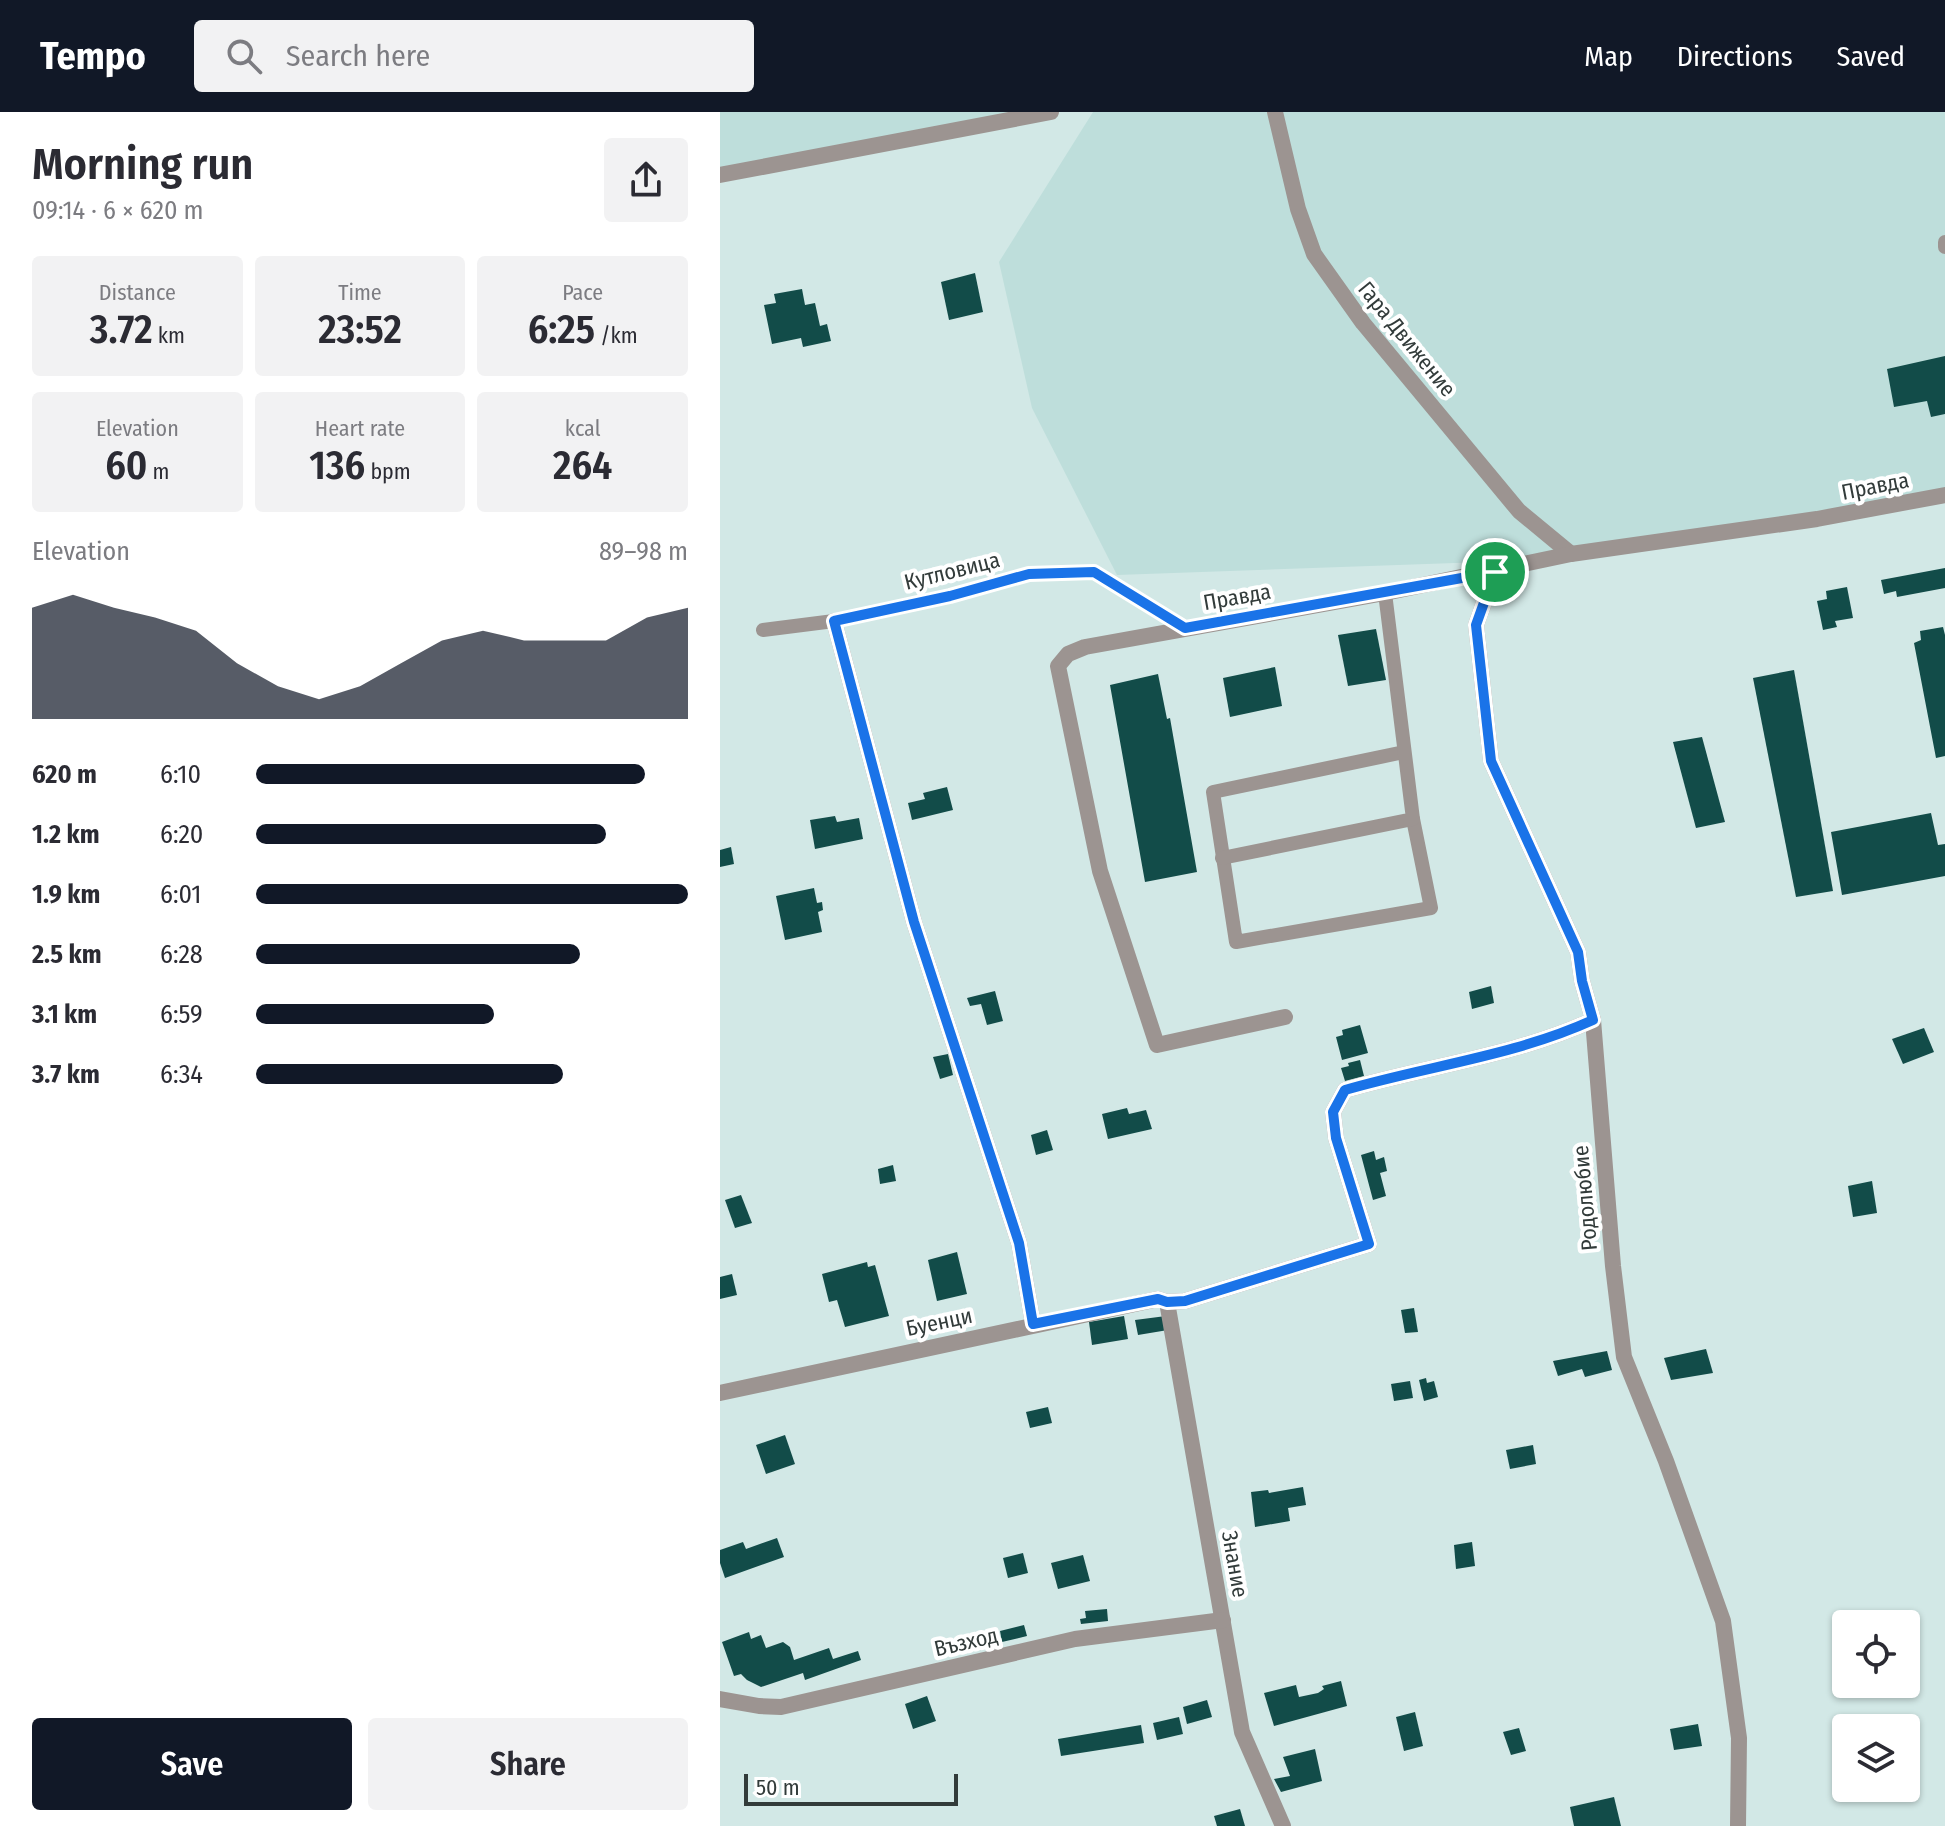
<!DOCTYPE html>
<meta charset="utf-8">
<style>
body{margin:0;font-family:"Fira Sans Condensed",sans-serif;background:#f2f2f3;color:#2b2b33;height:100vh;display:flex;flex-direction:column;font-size:30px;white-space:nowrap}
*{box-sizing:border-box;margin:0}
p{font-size:26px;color:#7c7c81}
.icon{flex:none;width:44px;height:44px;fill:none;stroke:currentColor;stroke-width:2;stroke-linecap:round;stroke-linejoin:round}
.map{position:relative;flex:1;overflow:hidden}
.panel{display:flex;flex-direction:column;background:#fff;width:720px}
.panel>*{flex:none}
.controls{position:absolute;left:1112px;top:1498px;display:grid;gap:16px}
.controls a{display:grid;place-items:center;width:88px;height:88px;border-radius:8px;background:#fff;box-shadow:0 2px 6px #0004;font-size:40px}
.scale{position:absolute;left:24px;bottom:20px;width:214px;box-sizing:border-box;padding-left:8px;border:4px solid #323b3a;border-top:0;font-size:22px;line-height:28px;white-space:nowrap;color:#323b3a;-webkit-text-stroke:6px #fff;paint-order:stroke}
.pin{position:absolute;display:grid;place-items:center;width:68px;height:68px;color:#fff;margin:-34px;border:4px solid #fff;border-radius:50%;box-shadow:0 2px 8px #0007}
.round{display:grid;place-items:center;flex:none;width:84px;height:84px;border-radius:8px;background:#f2f2f3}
.headline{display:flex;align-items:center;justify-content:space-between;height:136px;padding:0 32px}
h1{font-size:44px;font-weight:600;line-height:60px}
.figures{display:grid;grid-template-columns:repeat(3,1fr);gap:12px;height:136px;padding:8px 32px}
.figures div{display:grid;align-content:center;border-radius:8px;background:#f2f2f3;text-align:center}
.figures b{font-size:40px;font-weight:600}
.figures small{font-size:22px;font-weight:400}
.figures p{font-size:22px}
.chart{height:224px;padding:16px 32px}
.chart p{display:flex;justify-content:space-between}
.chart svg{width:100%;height:144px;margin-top:8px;fill:#111827;opacity:.7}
.cta{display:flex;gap:16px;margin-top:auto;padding:16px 32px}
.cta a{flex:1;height:92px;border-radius:8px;background:#111827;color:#fff;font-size:32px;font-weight:600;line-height:92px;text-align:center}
.cta a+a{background:#f2f2f3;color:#2b2b33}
ul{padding:0 32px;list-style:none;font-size:26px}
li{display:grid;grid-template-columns:128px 96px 1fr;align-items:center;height:60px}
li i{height:20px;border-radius:10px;background:#111827}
header{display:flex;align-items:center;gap:48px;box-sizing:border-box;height:112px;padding:0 40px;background:#111827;color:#fff}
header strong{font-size:38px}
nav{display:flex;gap:44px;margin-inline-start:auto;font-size:28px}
.search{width:560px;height:72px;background:#f2f2f3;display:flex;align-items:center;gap:20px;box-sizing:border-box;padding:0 28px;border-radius:8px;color:#7c7c81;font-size:30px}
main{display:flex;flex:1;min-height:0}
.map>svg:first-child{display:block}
.built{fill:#bededb}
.building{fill:#124c49}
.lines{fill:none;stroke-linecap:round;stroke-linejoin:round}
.lane{stroke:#9c9491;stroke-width:14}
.street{stroke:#9c9491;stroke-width:16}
.route-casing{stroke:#fff;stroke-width:16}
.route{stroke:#1a73e8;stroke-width:10}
.labels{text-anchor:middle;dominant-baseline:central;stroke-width:8;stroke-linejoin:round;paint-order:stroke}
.street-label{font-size:22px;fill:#323b3a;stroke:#fff}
</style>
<header>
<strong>Tempo</strong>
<div class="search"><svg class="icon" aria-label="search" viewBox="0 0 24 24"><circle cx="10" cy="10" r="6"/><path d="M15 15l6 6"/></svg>Search here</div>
<nav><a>Map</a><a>Directions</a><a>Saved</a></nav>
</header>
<main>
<section class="panel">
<div class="headline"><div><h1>Morning run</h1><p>09:14 · 6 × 620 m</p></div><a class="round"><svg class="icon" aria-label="share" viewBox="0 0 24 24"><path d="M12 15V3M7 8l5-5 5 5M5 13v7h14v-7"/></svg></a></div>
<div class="figures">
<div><p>Distance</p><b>3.72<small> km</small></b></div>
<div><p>Time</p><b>23:52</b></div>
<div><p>Pace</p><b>6:25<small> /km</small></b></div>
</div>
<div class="figures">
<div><p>Elevation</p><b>60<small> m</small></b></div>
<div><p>Heart rate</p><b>136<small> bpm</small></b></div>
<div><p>kcal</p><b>264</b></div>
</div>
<div class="chart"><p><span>Elevation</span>89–98 m</p>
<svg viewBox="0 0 160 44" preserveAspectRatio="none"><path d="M0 44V10L10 6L20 10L30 13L40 17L50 27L60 34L70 38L80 34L90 27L100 20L110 17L120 20L130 20L140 20L150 13L160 10V44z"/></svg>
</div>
<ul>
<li><b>620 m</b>6:10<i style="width:90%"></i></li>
<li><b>1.2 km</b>6:20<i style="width:81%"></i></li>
<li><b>1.9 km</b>6:01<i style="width:100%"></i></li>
<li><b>2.5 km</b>6:28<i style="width:75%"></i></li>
<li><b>3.1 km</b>6:59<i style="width:55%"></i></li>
<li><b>3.7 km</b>6:34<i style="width:71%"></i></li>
</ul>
<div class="cta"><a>Save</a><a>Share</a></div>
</section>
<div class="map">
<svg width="1225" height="1714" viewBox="0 0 1225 1714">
<rect width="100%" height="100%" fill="#d2e8e6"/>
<g class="built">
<path d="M0,0H330L0,62Z"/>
<path d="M373,0H1225V381L850,447L397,463L312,296L279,150Z"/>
</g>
<g class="building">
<path d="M255,161L263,200L229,208L221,170Z"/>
<path d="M82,177L85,193L95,191L100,214L107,212L111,229L83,235L81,226L52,232L44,193L56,191L54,182Z"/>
<path d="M1225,244V302L1211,305L1207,289L1174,295L1167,257Z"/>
<path d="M1225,456V476L1177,485L1176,479L1164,482L1161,468Z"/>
<path d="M1127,475L1133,506L1115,509L1117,515L1103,518L1097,489L1107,487L1106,479Z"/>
<path d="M1223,515L1225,523V644L1216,646L1194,531L1201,528L1200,519Z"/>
<path d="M656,517L666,568L628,574L618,523Z"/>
<path d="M555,555L562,594L510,605L503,566Z"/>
<path d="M1074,558L1113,779L1076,785L1033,566Z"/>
<path d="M438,562L447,607L450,606L477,760L425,770L390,573Z"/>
<path d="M982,625L1005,710L976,716L953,630Z"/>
<path d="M227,675L233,698L192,708L188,691L205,687L203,681Z"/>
<path d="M1211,701L1218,733L1225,732V764L1122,783L1111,720Z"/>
<path d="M115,704L117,710L139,706L143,727L95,737L90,708Z"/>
<path d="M11,735L14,752L0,755V738Z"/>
<path d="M94,776L97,791L102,790L103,798L98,800L102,820L65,828L56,784Z"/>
<path d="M771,874L774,891L752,897L749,880Z"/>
<path d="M275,879L283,909L267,913L261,892L250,894L247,886Z"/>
<path d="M640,913L648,941L622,948L616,925L623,923L622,918Z"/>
<path d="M1204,916L1214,940L1183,952L1172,927Z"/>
<path d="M228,942L233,963L220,967L213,945Z"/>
<path d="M640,948L644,964L625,969L621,956L629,954L628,951Z"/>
<path d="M407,996L409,1002L426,998L432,1017L388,1027L382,1002Z"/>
<path d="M327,1018L333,1038L316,1043L311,1023Z"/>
<path d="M654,1039L656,1048L664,1045L667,1059L660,1061L666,1084L653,1088L641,1043Z"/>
<path d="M173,1053L176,1069L160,1072L158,1057Z"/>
<path d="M1152,1069L1157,1101L1133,1105L1128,1074Z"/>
<path d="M21,1083L32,1111L15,1116L5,1088Z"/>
<path d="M237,1140L247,1182L217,1189L208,1148Z"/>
<path d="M147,1150L148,1155L155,1153L169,1204L125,1215L117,1188L109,1190L102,1162Z"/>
<path d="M12,1162L17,1183L0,1187V1165Z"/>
<path d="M694,1196L698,1220L685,1221L681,1198Z"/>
<path d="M404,1204L408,1227L372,1233L369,1210Z"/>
<path d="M446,1204L448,1218L418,1223L415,1208Z"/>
<path d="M986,1237L993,1261L951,1268L944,1246Z"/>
<path d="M887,1239L892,1258L865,1265L862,1257L838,1264L833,1249Z"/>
<path d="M706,1266L707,1271L714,1269L718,1285L704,1289L699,1268Z"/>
<path d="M690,1269L693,1286L674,1289L671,1272Z"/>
<path d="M328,1295L332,1311L310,1316L306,1300Z"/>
<path d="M65,1323L75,1352L46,1362L36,1333Z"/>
<path d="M813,1333L816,1352L790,1357L786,1338Z"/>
<path d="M583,1375L586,1393L568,1396L570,1409L535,1415L531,1380L548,1378L549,1381Z"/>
<path d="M57,1426L64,1445L5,1466L0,1451V1438L23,1430L26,1437Z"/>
<path d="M752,1430L755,1454L736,1457L734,1433Z"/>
<path d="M303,1441L308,1461L288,1466L283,1446Z"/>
<path d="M363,1443L370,1469L338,1477L331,1451Z"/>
<path d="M387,1497L388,1509L361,1512L360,1507L366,1506L365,1499Z"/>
<path d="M304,1513L307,1524L282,1530L280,1519Z"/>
<path d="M29,1520L31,1527L41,1523L46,1536L63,1530L70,1535L74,1548L109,1536L113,1547L138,1539L141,1548L85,1568L83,1561L41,1575L27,1568L21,1562L14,1564L2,1530Z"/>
<path d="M621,1569L627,1594L554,1614L544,1581L576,1573L579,1585L598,1581L604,1577L602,1574Z"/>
<path d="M207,1584L216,1609L193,1617L185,1592Z"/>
<path d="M487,1588L492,1605L467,1612L463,1595Z"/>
<path d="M695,1600L703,1634L684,1639L676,1605Z"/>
<path d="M459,1605L463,1622L437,1628L433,1611Z"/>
<path d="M978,1612L982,1634L954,1638L950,1617Z"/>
<path d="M421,1613L424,1631L341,1644L338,1627Z"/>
<path d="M799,1616L806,1639L791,1643L783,1620Z"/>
<path d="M595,1637L602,1669L561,1680L554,1667L570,1664L563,1645Z"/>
<rect x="1165" y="1676" width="20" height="12"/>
<path d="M894,1685L901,1714H854L850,1695Z"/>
<path d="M520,1697L525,1714H497L494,1704Z"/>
</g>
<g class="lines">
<g class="lane">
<path d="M1225,130V135"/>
<path d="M43,518L114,509L230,484L309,462L374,460L465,516"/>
<path d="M684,640L493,680L516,830L711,796L693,707"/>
<path d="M502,746L693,707L665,481"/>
</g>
<g class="street">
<path d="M555,0L578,97L594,142L643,211L799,399L851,442"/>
<path d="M0,63L331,0"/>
<path d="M775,460L756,513L771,649L858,840L862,869L873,908L893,1154L904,1245L946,1349L1003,1509L1019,1626L1018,1714"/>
<path d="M114,509L194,810L299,1131L313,1212"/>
<path d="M565,905L437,933L380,759L338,554L348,542L365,535L665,481L851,442L1097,407L1225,383"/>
<path d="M447,1190L522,1620L563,1714"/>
<path d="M0,1281L438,1187L447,1190L465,1189L649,1132L616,1026L613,1000L625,978C707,954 794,944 873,908"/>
<path d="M0,1587L39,1594L61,1595L355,1527L503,1508"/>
</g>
</g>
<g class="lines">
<defs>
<path id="route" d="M374,460L465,516L775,460L756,513L771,649L858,840L862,869L873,908C794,944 707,954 625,978L613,1000L616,1026L649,1132L465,1189L447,1190L438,1187L313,1212L299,1131L194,810L114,509L230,484L309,462Z"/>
</defs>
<use href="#route" class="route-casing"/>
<use href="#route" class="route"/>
</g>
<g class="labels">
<g class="street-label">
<text transform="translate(687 227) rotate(51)">Гара Движение</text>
<text transform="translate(1155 374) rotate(-11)">Правда</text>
<text transform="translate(232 459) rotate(-14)">Кутловица</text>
<text transform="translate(517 485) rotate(-10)">Правда</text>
<text transform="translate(865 1086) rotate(-95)">Родолюбие</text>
<text transform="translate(219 1210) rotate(-12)">Буенци</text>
<text transform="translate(515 1452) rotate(80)">Знание</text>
<text transform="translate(246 1530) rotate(-13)">Възход</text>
</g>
</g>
</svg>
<div class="controls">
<a><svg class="icon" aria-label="locate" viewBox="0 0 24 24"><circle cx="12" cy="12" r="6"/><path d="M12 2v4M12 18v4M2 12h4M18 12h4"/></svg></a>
<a><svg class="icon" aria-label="layers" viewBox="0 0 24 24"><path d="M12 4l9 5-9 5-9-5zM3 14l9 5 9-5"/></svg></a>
</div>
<div class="scale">50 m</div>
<div class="pin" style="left:775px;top:460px;background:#1e9e55"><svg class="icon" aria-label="arrive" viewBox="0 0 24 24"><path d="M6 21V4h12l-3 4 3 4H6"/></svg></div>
</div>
</main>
